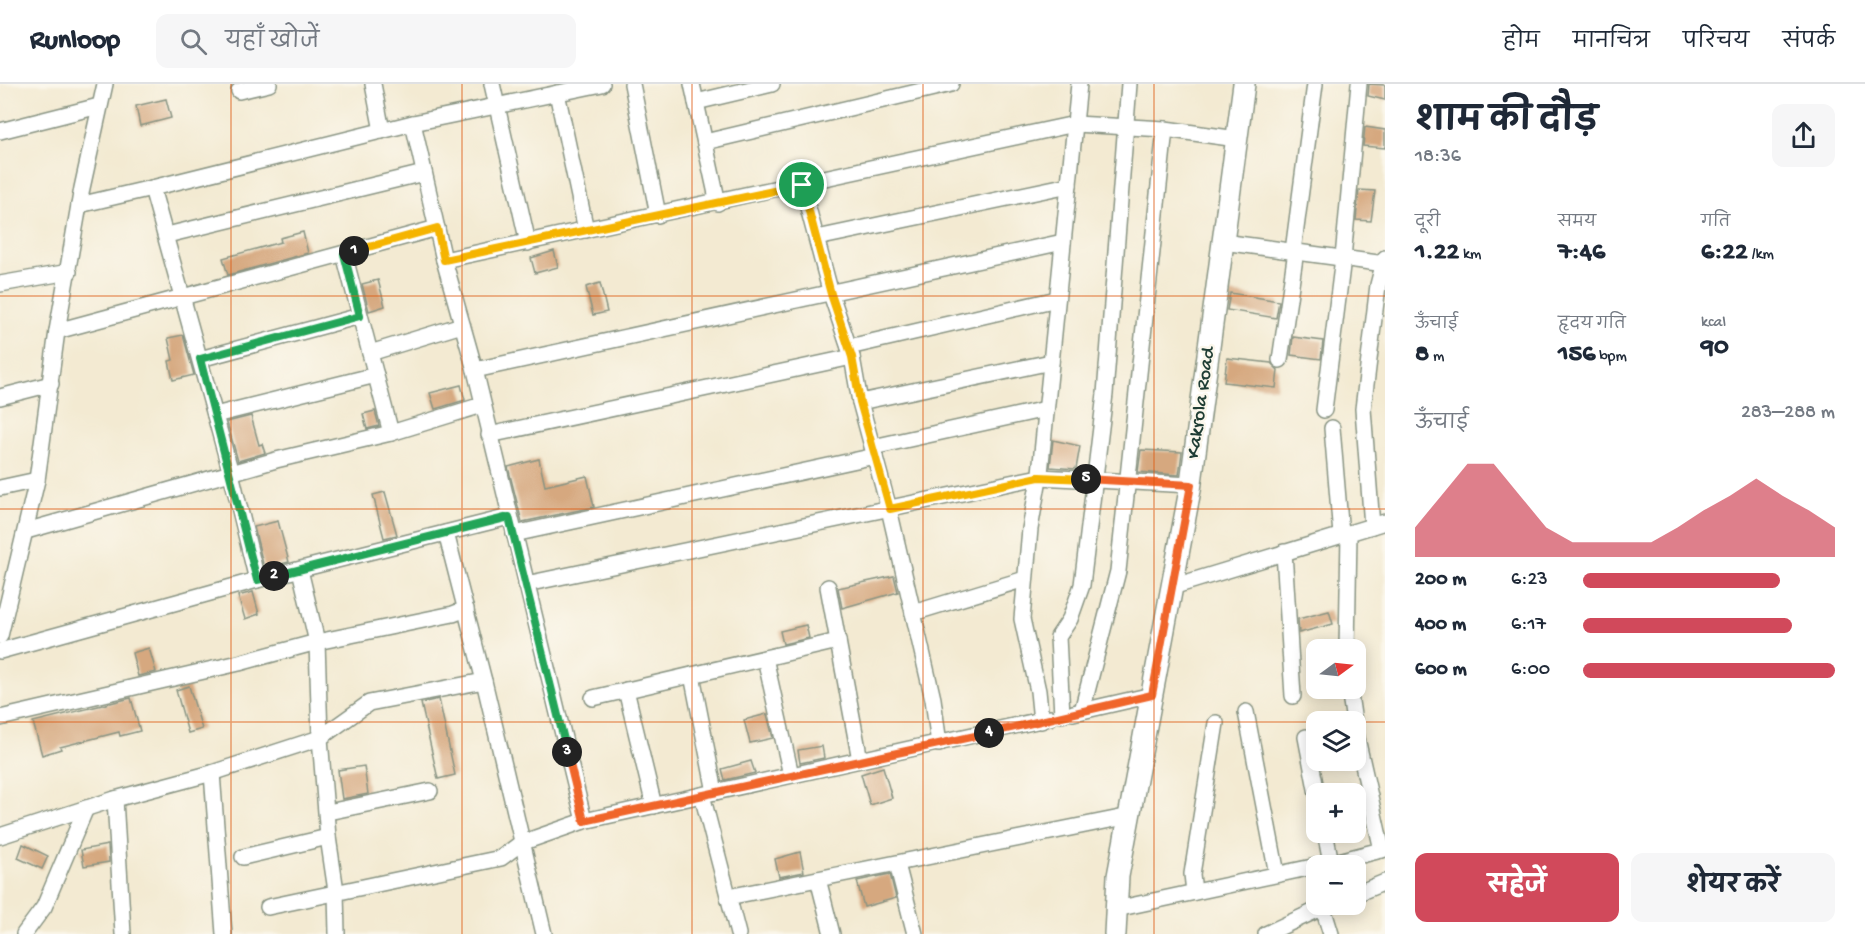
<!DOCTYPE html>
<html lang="hi">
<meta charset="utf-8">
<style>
body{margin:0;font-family:"Gochi Hand","Playpen Sans Deva",sans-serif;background:#f6f6f7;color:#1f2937;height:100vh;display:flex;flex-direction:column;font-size:22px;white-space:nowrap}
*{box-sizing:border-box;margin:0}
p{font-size:20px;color:#747a83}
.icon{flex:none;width:33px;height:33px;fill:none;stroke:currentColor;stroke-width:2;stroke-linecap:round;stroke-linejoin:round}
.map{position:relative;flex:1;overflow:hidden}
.details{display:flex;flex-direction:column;background:#fff;width:480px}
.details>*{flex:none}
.needle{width:39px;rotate:75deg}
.buttons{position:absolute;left:1306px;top:555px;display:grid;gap:12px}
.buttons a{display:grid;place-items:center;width:60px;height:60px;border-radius:12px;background:#fff;box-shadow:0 3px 15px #0003;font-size:30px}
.pin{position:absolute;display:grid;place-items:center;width:51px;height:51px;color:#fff;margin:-26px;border:3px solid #fff;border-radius:50%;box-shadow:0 2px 6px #0007}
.km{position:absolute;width:30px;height:30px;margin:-15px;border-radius:50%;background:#222;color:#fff;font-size:16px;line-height:30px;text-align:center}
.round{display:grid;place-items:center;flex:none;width:63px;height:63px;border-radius:12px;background:#f6f6f7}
.summary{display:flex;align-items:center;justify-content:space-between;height:102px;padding:0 30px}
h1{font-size:33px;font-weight:700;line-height:45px}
.metrics{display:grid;grid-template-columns:repeat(3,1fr);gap:9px;height:102px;padding:6px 30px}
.metrics div{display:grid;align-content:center}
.metrics b{font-size:26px;font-weight:700}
.metrics small{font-size:16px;font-weight:400}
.metrics p{font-size:16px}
.chart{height:168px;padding:12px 30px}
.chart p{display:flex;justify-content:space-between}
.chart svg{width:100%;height:108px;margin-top:6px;fill:#d1495b;opacity:.7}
.action{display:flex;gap:12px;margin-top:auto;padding:12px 30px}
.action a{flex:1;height:69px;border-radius:12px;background:#d1495b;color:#fff;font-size:24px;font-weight:700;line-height:69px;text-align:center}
.action a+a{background:#f6f6f7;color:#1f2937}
ul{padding:0 30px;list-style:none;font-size:20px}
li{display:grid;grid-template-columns:96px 72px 1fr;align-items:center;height:45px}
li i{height:15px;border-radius:8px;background:#d1495b}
header{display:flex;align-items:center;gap:36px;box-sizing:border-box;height:84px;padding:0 30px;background:#fff;border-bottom:2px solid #e0e1e3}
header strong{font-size:28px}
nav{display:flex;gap:33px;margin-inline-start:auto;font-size:21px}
.search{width:420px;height:54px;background:#f6f6f7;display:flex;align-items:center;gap:15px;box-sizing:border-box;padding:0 21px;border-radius:12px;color:#747a83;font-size:22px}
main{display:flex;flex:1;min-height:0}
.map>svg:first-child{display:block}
.building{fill:#d6a87f}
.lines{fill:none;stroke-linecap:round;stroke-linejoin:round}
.street-casing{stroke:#899483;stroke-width:18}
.secondary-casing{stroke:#899483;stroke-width:24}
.street{stroke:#fff;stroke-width:15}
.secondary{stroke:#fff;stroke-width:21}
.split-1-casing{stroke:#fff;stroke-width:12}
.split-2-casing{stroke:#fff;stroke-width:12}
.split-3-casing{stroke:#fff;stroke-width:12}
.split-4-casing{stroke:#fff;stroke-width:12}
.split-5-casing{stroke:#fff;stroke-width:12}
.split-6-casing{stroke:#fff;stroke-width:12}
.split-1{stroke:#f5b400;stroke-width:8}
.split-2{stroke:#22a559;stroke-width:8}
.split-3{stroke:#22a559;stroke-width:8}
.split-4{stroke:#f0652b;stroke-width:8}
.split-5{stroke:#f0652b;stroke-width:8}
.split-6{stroke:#f5b400;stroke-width:8}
.grid{fill:none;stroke:#de580e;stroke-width:1.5;stroke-opacity:0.55}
.labels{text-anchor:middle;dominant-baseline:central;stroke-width:5;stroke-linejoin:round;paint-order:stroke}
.street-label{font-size:20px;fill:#1f3d34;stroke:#fbf7ec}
</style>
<header>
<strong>Runloop</strong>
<div class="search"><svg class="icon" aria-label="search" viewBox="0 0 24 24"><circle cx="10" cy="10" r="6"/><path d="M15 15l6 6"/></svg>यहाँ खोजें</div>
<nav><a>होम</a><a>मानचित्र</a><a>परिचय</a><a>संपर्क</a></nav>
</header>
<main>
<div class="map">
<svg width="1385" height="850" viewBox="0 0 1385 850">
<rect width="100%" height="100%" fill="#fbf7ec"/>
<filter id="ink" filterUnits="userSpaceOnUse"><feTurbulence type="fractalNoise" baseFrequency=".0167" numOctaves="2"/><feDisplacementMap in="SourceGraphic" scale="12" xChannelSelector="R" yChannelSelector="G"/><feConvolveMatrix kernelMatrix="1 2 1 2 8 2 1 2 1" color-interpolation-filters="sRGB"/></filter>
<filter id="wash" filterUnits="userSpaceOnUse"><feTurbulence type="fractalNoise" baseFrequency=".008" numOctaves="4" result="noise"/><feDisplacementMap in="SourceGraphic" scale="24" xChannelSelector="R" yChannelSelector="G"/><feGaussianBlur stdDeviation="1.35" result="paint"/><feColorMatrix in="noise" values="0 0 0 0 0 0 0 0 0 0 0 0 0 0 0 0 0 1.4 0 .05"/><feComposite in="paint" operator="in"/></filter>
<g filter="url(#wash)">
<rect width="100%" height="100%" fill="#f3ead2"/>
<g id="blocks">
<g class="building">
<path d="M1369,0L1385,1V16L1368,12Z"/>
<path d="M166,15L171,34L140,42L136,22Z"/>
<path d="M1365,43L1385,46V64L1363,62Z"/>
<path d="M1359,106L1375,107L1371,137L1356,136Z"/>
<path d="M303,148L308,169L228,191L223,174L281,158L280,154Z"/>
<path d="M554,167L558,183L535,189L531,174Z"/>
<path d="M378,196L385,222L369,227L362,200Z"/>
<path d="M600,199L607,228L593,231L586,203Z"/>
<path d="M1230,209L1279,217L1276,234L1227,226Z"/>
<path d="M183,251L194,291L173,296L169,277L173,276L168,254Z"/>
<path d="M1293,253L1323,257L1321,275L1291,271Z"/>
<path d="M1227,274L1271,279L1278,286L1276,304L1224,298Z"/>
<path d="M461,301L465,316L435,325L430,309Z"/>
<path d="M375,327L379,342L367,345L363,330Z"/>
<path d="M251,332L259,361L262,360L265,369L238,377L227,338Z"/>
<path d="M1053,356L1080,362L1076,385L1050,383Z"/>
<path d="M1141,366L1182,368L1179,391L1138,388Z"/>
<path d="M539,375L545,402L587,392L594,423L522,438L508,383Z"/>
<path d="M385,408L397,451L384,454L373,411Z"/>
<path d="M278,437L289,478L264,484L254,443Z"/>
<path d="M894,492L898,508L842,524L838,504Z"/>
<path d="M253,508L259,530L245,535L238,512Z"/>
<path d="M1329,527L1333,540L1299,549L1298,535Z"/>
<path d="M806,541L809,554L783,560L780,547Z"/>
<path d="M149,564L156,588L138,592L132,569Z"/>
<path d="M189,602L202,645L188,649L176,606Z"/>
<path d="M131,614L140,647L120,652L119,648L60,663L61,665L42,671L33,638Z"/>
<path d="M439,615L455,691L438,695L421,619Z"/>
<path d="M767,630L773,654L750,659L744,636Z"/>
<path d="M822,662L824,674L800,679L798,666Z"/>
<path d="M751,677L755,689L725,696L722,685Z"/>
<path d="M364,682L368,710L342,715L338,686Z"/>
<path d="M883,683L892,714L870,721L861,690Z"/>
<path d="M23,760L48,772L42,785L18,774Z"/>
<path d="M108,761L109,778L84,782L81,766Z"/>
<path d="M800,768L804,788L779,793L775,775Z"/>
<path d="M890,790L896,814L864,823L857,797Z"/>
</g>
</g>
</g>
<g filter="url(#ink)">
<use href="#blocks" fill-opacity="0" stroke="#899483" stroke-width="1.5"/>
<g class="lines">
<defs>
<g id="street">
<path d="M373,0L382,47"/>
<path d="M492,0L528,159"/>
<path d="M632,0L658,131"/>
<path d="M692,0L718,119"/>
<path d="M239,7L269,0"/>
<path d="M557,9L586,146"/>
<path d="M696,18L772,0"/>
<path d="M413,39L602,0"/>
<path d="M1165,45L1237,55"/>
<path d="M0,47L99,22"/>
<path d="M705,58L951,0"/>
<path d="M802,101L831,210L852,273L860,318L889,425L933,615L939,660"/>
<path d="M79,121L152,104"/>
<path d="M167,151L424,89"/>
<path d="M817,154L1069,101"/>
<path d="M1223,158L1385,180"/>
<path d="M1293,167L1315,0"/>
<path d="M344,170L391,349"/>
<path d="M444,176L1075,40L1165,45L1118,487L1082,627"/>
<path d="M0,200L69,188"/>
<path d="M57,247L437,144"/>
<path d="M849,263L1057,215"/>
<path d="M370,269L462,241"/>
<path d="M200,275L360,232"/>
<path d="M1280,276L1296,167"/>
<path d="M475,286L1063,158"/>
<path d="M0,313L51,300"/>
<path d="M860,318L1051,278"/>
<path d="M1324,326L1343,174L1359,0"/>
<path d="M215,331L376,291"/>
<path d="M1332,344L1341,451"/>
<path d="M489,351L852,273"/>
<path d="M873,363L1046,325"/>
<path d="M0,404L37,396"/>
<path d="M1372,442L1363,325L1378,201L1385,174"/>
<path d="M26,447L276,376L391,349L482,321"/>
<path d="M446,449L484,597"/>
<path d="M514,450L875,372"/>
<path d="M1284,468L1293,612"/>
<path d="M300,486L317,558L320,654L328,753L336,807L337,850"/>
<path d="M257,496L231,389L152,104L413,39L444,176L475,286L584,737L521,759L501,774L268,823"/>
<path d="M526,500L1039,393L1191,401"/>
<path d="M828,503L860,676"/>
<path d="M1172,503L1385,438"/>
<path d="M913,529L1025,495"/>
<path d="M0,552L37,396L57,247L82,104L105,0"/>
<path d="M1347,566L1349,449"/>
<path d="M0,567L257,496L509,433"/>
<path d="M765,574L791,691"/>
<path d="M692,591L715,708"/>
<path d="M1349,604L1354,638"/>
<path d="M626,606L654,722"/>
<path d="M593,614L838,557"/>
<path d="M1246,628L1277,790"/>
<path d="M1073,629L1152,611"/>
<path d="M1062,631L1058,553L1070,535L1082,501L1105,310L1129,0"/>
<path d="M0,634L239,579L317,558L453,530L466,525"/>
<path d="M1041,637L1038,607L1022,535L1030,445L1040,389L1079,0"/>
<path d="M1356,650L1382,766"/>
<path d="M1306,653L1317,710"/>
<path d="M212,689L224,850"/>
<path d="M702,711L738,850"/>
<path d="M115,715L123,850"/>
<path d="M328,728L430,707"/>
<path d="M584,737L1050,634"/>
<path d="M1325,748L1331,779"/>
<path d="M0,752L115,715L212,689L320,654L369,619L484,597L544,850"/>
<path d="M243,773L328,753"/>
<path d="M897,780L915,850"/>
<path d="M1319,782L1385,765"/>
<path d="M818,795L832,850"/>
<path d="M1194,808L1192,790L1216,639"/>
<path d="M1356,810L1385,798"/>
<path d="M728,813L1130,732"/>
<path d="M1323,824L1331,850"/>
<path d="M1116,825L1317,782"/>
<path d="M24,850L44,823L86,724"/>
<path d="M1266,850L1330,820"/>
</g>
<path id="secondary" d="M1115,850L1118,792L1190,406L1244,0"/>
</defs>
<use href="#street" class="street-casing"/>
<use href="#secondary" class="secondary-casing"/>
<use href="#street" class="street"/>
<use href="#secondary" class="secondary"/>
</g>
</g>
<g class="lines" filter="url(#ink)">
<defs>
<path id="split-1" d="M354,167L437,144L444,176L802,101"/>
<path id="split-2" d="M274,492L257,496L200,275L360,232L344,170L354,167"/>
<path id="split-3" d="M274,492L509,433L567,668"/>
<path id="split-4" d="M567,668L584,737L989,649"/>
<path id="split-5" d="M989,649L1152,611L1191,401L1086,395"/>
<path id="split-6" d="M802,101L831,210L852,273L860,318L890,425L1039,393L1086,395"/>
</defs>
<use href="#split-1" class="split-1-casing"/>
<use href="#split-2" class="split-2-casing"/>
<use href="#split-3" class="split-3-casing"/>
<use href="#split-4" class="split-4-casing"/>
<use href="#split-5" class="split-5-casing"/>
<use href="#split-6" class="split-6-casing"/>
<use href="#split-1" class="split-1"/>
<use href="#split-2" class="split-2"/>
<use href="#split-3" class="split-3"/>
<use href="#split-4" class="split-4"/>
<use href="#split-5" class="split-5"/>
<use href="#split-6" class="split-6"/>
</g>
<path class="grid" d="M231,0V850M462,0V850M692,0V850M923,0V850M1154,0V850M0,212H1385M0,425H1385M0,638H1317M1317,638H1356M1356,638H1385"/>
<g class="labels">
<g class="street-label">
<text transform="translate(1202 319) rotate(-82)">Kakrola Road</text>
</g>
</g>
</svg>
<div class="buttons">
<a><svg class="needle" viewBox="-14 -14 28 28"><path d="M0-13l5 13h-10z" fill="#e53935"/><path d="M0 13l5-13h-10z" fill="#747a83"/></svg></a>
<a><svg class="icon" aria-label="layers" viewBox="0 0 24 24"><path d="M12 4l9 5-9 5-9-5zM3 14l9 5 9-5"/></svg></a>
<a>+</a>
<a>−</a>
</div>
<div class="pin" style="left:802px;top:101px;background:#1e9e55"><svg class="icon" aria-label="arrive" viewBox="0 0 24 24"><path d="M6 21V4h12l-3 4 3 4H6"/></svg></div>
<b class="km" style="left:354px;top:167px">1</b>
<b class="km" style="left:274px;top:492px">2</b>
<b class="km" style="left:567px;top:668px">3</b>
<b class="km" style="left:989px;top:649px">4</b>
<b class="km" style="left:1086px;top:395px">5</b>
</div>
<section class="details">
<div class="summary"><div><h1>शाम की दौड़</h1><p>18:36</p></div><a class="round"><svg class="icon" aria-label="share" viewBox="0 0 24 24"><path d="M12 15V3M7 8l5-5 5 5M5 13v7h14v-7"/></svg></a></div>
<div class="metrics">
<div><p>दूरी</p><b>1.22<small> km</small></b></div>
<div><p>समय</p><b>7:46</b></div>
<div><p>गति</p><b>6:22<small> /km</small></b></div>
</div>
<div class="metrics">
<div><p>ऊँचाई</p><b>8<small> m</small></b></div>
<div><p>हृदय गति</p><b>156<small> bpm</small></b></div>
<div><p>kcal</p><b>90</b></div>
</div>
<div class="chart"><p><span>ऊँचाई</span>283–288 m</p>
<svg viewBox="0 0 160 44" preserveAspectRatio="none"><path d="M0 44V32L10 19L20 6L30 6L40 19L50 32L60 38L70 38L80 38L90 38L100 32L110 25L120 19L130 12L140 19L150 25L160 32V44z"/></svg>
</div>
<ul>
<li><b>200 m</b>6:23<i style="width:78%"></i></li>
<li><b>400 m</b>6:17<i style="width:83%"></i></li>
<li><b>600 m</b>6:00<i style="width:100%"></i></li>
</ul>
<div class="action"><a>सहेजें</a><a>शेयर करें</a></div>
</section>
</main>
